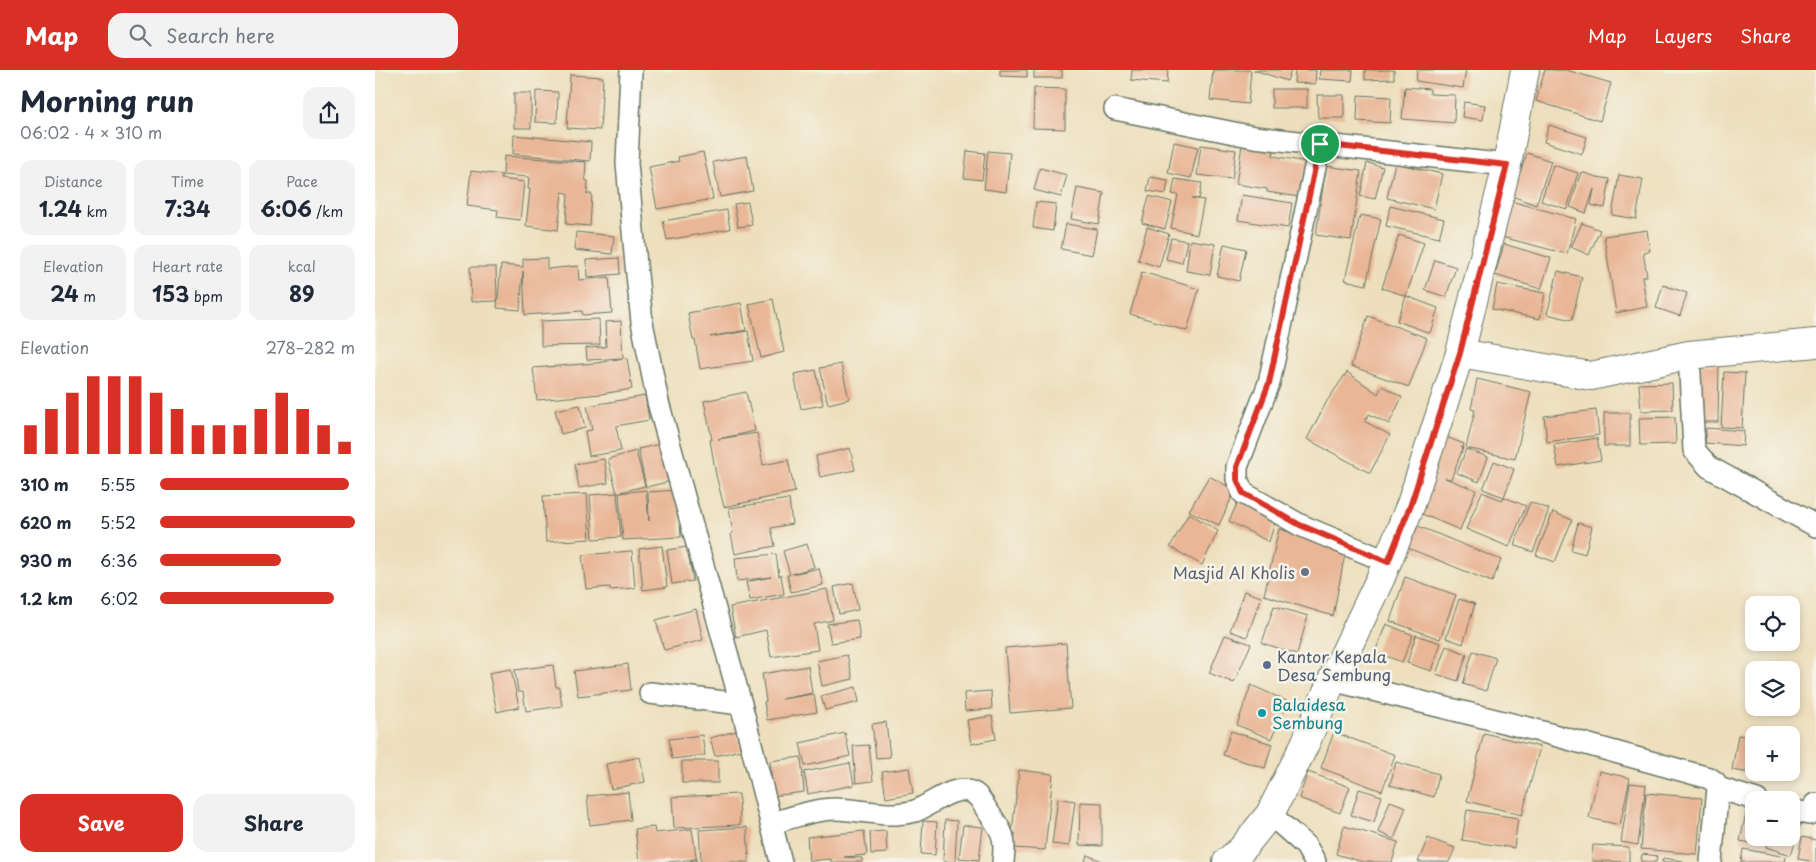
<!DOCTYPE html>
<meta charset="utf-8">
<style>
body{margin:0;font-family:"Playpen Sans",sans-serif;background:#f2f2f3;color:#1f2937;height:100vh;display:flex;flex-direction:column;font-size:19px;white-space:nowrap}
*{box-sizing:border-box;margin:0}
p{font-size:16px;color:#747a83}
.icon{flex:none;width:28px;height:28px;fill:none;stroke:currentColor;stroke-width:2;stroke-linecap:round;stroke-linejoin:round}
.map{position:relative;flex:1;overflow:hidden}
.details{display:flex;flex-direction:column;background:#fff;width:375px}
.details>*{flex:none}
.tools{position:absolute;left:1370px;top:526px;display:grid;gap:10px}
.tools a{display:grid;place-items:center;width:55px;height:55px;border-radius:10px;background:#fff;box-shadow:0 2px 8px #0003;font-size:25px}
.pin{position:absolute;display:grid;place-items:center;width:42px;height:42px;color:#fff;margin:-21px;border:2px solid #fff;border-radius:50%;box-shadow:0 1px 5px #0007}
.round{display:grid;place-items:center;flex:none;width:52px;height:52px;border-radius:15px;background:#f2f2f3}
.overview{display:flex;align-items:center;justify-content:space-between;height:85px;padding:0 20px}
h1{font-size:28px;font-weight:700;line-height:38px}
.stats{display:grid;grid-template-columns:repeat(3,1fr);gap:8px;height:85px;padding:5px 20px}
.stats div{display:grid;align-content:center;border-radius:12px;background:#f2f2f3;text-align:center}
.stats b{font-size:21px;font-weight:700}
.stats small{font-size:14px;font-weight:400}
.stats p{font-size:14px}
.chart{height:140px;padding:10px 20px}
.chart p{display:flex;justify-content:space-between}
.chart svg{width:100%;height:90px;margin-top:5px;stroke:#d93025;stroke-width:6}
.action{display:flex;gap:10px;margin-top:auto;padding:10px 20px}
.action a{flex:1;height:58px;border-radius:15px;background:#d93025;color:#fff;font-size:20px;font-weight:700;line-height:58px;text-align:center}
.action a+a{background:#f2f2f3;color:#1f2937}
ul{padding:0 20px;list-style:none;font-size:16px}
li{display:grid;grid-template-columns:80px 60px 1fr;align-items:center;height:38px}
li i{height:12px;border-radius:6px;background:#d93025}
header{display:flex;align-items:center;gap:30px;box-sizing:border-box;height:70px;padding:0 25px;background:#d93025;color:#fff}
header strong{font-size:24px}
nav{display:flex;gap:28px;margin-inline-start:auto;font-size:18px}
.search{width:350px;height:45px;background:#f2f2f3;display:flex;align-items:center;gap:12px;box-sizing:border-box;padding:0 18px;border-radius:15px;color:#747a83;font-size:19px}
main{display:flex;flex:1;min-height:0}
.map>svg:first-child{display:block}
.building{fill:#e9b696}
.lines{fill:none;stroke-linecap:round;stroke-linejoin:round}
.minor-casing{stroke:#677664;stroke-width:24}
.tertiary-casing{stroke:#677664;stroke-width:30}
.secondary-casing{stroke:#677664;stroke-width:30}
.minor{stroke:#fff;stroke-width:21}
.tertiary{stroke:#fff;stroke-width:28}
.secondary{stroke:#fff;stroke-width:28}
.route-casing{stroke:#fff;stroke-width:10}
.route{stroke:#d93025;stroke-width:6}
.worship-dot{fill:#6b7280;stroke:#f7f3e8;stroke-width:2}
.service-dot{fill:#5c6f8a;stroke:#f7f3e8;stroke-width:2}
.culture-dot{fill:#0f9aa8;stroke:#f7f3e8;stroke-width:2}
.labels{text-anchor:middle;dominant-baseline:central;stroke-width:5;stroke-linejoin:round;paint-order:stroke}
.worship-label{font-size:16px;fill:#5b616d;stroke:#f7f3e8;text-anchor:end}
.service-label{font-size:16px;fill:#4e5e75;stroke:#f7f3e8;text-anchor:start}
.culture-label{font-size:16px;fill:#0d838f;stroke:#f7f3e8;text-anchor:start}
</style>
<header>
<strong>Map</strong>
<div class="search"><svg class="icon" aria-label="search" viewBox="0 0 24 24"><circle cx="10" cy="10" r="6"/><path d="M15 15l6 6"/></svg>Search here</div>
<nav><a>Map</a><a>Layers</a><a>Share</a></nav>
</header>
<main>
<section class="details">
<div class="overview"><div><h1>Morning run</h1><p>06:02 · 4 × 310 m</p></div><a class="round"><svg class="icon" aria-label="share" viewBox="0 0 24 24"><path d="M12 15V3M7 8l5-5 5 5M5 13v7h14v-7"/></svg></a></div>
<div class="stats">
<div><p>Distance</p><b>1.24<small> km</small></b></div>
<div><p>Time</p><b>7:34</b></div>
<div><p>Pace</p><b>6:06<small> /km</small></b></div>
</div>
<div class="stats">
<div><p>Elevation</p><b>24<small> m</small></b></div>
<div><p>Heart rate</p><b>153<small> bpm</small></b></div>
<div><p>kcal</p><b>89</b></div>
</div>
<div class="chart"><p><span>Elevation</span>278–282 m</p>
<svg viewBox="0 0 160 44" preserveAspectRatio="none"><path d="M5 44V30M15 44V22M25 44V14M35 44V6M45 44V6M55 44V6M65 44V14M75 44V22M85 44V30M95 44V30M105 44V30M115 44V22M125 44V14M135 44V22M145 44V30M155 44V38"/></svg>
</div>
<ul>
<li><b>310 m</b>5:55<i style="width:97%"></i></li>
<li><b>620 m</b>5:52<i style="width:100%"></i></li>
<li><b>930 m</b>6:36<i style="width:62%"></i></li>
<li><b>1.2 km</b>6:02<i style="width:89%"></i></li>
</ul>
<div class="action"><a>Save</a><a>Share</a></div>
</section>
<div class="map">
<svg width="1441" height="792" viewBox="0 0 1441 792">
<rect width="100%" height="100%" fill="#f7f3e8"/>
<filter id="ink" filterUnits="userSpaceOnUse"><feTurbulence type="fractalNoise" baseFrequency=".02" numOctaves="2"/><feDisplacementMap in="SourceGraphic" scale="10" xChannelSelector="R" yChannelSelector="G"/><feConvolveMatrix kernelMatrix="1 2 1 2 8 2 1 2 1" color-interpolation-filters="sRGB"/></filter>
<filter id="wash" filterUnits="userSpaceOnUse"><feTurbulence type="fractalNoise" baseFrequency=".0096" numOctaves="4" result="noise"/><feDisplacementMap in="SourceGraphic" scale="20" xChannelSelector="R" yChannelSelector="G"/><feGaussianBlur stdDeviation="1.12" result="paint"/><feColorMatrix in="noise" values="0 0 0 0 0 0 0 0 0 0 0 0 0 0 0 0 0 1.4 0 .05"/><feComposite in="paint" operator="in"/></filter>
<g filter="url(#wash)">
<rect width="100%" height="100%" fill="#eddfbc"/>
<g id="blocks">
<g class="building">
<path d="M625,0H652V7L625,6Z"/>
<rect x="659" y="0" width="28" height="8"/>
<path d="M757,0H793L792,13L756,10Z"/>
<path d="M838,0H876L873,34L835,30Z"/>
<path d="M879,0H916L912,11Z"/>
<path d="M920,0H941L940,14L919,13Z"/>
<path d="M945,0H978L977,11L944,9Z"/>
<path d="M990,0H1019V9L990,10Z"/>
<path d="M1042,0H1091L1088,18L1041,11Z"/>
<path d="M1170,0H1191L1236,13L1225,51L1161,31Z"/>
<path d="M195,5L228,7L225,60L192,58Z"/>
<path d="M1030,17L1055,19V24L1080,25L1079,53L1027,49Z"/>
<path d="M659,18L690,19V59L658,58Z"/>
<rect x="897" y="19" width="35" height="19"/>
<path d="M161,21L183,22L182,53L160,52Z"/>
<rect x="139" y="23" width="17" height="35"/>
<path d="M942,25H969V48H943Z"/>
<path d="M983,25L1016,27L1015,53L982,51Z"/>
<path d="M1089,32L1110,35L1108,50L1087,47Z"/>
<path d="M1174,55L1212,67L1207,84L1169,72Z"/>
<path d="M139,65L216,72L215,91L138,84Z"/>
<path d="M799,72L823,77L816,108L793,103Z"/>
<path d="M826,75L861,80L857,109L822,105Z"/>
<path d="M867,75L899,81L898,86L937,93L931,128L892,122V119L861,114Z"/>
<path d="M592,81L610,83L607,110L589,108Z"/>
<path d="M613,81L635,83L631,122L609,119Z"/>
<path d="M328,82L338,129L282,139L274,97L304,91L303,87Z"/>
<path d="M1152,83L1176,91L1161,135L1137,126Z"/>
<path d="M129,86L211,92L210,110L213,111L212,124H217L215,156L191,154L193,123L187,122L183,160L151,156L155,119H153L154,107L128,105Z"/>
<path d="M372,86L378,121L345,127L338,92Z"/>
<path d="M992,93L1008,97L1000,129L985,126Z"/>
<path d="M1020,93L1067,104L1059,139L1012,128Z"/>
<path d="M1178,95L1203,103L1192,139L1166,131Z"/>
<path d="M951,96L986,101L976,170L941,165Z"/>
<path d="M665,98L692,105L686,127L659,120Z"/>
<path d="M96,101L127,105L126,109L149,112L145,150L122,147L123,140L92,136Z"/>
<path d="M1206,102L1222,107L1235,109L1230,138L1216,135L1219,119L1211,143L1195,137Z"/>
<path d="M1244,105L1268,109L1261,149L1237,145Z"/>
<path d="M775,107L793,110L791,124L772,121Z"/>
<path d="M800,109L827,113L824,129L817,128L829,130L822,164L796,158L803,125L797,124Z"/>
<path d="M702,118L729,123L724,154L696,149Z"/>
<path d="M867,125L917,133L913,158L863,150Z"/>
<path d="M774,126L797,132L790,159L767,153Z"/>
<path d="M1132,130L1201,149L1192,184L1123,166Z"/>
<path d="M373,132L377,155L363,157L359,134Z"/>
<path d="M661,132L681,134L678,161L658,158Z"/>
<path d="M1015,136L1069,149L1064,168L1011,156Z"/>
<path d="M352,140L355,159L292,170L288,151Z"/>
<path d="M985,145L1006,149L991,215L970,210Z"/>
<path d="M1207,153L1225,160L1214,185L1196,177Z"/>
<path d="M691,154L722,159L717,185L686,179Z"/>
<path d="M772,157L794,164L784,197L763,190Z"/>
<path d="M1272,160L1275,181L1268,182L1272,206L1267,207L1272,237L1241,243L1229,166Z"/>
<path d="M201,162L239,166L237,184L199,180Z"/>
<path d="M1024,165L1049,173L1031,226L1007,218Z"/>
<path d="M796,168L812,171L807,193L791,189Z"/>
<path d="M815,170L840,174L835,205L811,201Z"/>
<path d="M849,174L871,179L864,211L842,206Z"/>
<path d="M1129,174L1176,188L1166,219L1120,205Z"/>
<path d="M172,188V199L203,196L204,210L234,207L237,243L208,245L207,241L150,245L148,201L145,240L122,238L126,195L148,197V189Z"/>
<path d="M244,188L245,204L212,207L211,190Z"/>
<path d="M1060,190L1081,197L1071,227L1050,220Z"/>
<path d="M95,197H121L122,231L96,232Z"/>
<path d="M1183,201L1207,207L1197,250L1172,244Z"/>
<path d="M767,202L824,219L812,261L755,244Z"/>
<path d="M1122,214L1170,223L1165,249L1117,239Z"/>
<path d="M1288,215L1312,223L1305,246L1281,238Z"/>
<path d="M1031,226L1063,238L1055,263L1022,251Z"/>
<path d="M398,229L409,282L386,288L374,234Z"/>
<path d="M366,233L371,260L335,267L373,261L378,291L325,299L320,270H318L313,243Z"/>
<path d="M993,246L1052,268L1034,317L976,296Z"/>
<path d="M224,249L225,275L166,276V251Z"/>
<path d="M246,251L248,288L212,290L211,278L231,277L230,252Z"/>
<path d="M249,288H252L257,319L226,324L162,330L158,298L221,293Z"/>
<path d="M466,294L474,329L453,334L445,298Z"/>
<path d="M1326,294H1344L1343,352H1324Z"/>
<path d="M441,300L448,335L426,339L419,304Z"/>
<path d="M972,302L1003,324L1007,316L1027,327L1014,354L994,344L989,351L1015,365L995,403L932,369L952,331Z"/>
<path d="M1349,302L1370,303L1367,358L1346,357Z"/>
<path d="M1102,309L1156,322L1140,389L1091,378L1100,340L1096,339Z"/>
<path d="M1297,313L1298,340L1266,341L1264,314Z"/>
<path d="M371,322L380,361L343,369L382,363L388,395L413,390L420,422L349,437L341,405L335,370H337L329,331Z"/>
<path d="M270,326L274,350L241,356L246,381L214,386L210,361L217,360L212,336Z"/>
<path d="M205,335L210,358L186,364L180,340Z"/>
<path d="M1221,340L1224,365L1172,372L1169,346Z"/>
<rect x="1229" y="343" width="26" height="33"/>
<path d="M1300,347L1301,374L1265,375L1264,348Z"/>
<path d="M1331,358L1369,361L1368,376L1330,373Z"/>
<path d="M1071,367L1089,374L1088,378L1086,377L1088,378L1076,409L1070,408L1101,420L1085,460L1042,442Z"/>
<path d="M1222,368L1226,390L1183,397L1179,375Z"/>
<path d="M286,374L293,412L271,417L263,379Z"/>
<path d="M475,378L480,400L445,407L441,386Z"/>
<path d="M1091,379L1113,387L1104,412L1082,403Z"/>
<path d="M261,381L270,416L242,423L233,389Z"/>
<path d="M229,389L233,413L204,418L200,394Z"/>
<path d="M1119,391L1139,399L1129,427L1151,436L1134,477L1091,459L1107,422L1127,430L1129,427L1108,419Z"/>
<path d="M834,406L860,420L844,455L814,441Z"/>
<path d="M271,420L274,451L273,422L303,420L306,467L248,470L244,423Z"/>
<path d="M242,423L246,467L218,469L215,425Z"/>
<path d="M212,424L215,469L171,472L168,426Z"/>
<path d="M866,425L902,445L894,472L854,451Z"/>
<path d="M414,429L417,454L396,458L400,476L360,484L356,464L358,463L354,438Z"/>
<path d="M1155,432L1174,439L1158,482L1139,475Z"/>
<path d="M1178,442L1197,450L1180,492L1161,485Z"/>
<path d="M814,443L843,461L827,495L795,477Z"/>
<path d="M1203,453L1217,457L1210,484L1196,480Z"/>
<path d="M1043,456L1126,490L1117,512L1033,478Z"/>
<path d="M904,459L971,479L958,546L889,525Z"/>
<path d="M432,474L439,497L417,504L444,498L448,515L416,522L412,505H415L408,481Z"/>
<path d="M287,476L292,517L268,520L264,479Z"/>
<path d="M312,477L318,511L297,514L292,480Z"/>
<path d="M257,481L260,518L235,520V517L211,519L207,485Z"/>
<path d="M401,484L404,506L406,505L409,524L375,530L371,512L396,507L362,511L360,488Z"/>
<path d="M1030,507L1081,525L1065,569L1015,551Z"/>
<path d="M478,513L483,540L464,544L459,517Z"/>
<path d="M452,519L458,550L439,554L443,580L396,587L391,560L361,567L355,537Z"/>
<path d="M869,521L886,527L872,567L855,561Z"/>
<path d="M1084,529L1100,534L1088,574L1071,568Z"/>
<path d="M899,536L933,546L922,584L887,573Z"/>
<path d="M321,539L328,570L289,580L281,550Z"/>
<path d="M482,550L485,569L456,573L452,554Z"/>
<path d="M1011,554L1038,565L1027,592L1000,582Z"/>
<path d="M850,565L876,574L859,613L834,603Z"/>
<path d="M1041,565L1065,573L1056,601L1032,593Z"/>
<path d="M691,573L696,638L635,643L630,578Z"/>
<path d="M1071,576L1092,584L1083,611L1061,604Z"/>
<path d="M1098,581L1121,588L1111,621L1088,614Z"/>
<path d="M472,585L478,609L447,616L442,591Z"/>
<path d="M253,594L256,620L203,626L199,601Z"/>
<path d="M178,595L181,617H184L187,636L151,641L148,622H143L140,600Z"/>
<path d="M433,596L437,623L407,629L439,624L442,642L392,650L389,632L391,631L387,604Z"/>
<path d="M136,599L144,637L122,642L114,603Z"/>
<path d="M876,615L914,632L896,669L862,655Z"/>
<path d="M481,617L484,632L450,640L446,626Z"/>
<path d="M616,621L617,639L590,641L589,623Z"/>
<path d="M617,646L621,669L596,674L592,650Z"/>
<path d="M511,652L515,687L501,688L497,654Z"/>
<path d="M361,661L366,680L340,686L335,668Z"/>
<path d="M856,661L897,674L890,698L848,685Z"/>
<path d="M959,662L1020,685L1007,721L946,698Z"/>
<path d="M470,663L475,686L430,696L425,673Z"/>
<path d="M1109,663L1165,677L1147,745L1092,731Z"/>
<path d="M327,665L330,685L297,689L294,669Z"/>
<path d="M1363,665L1379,668V702H1413L1412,709L1357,700Z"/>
<path d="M494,675L498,711L481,713L478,676Z"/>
<path d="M265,687L270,712L236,719L231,694Z"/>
<path d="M426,687L429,722L398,726L395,691Z"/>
<rect x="307" y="691" width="36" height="22"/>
<path d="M1021,692L1064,704L1059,727L1015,715Z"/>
<path d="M475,693L479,715L433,724L429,702Z"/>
<path d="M534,698L538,723L511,728L507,702Z"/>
<path d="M644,700L678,704L670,780L639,778L640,763H637Z"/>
<path d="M1224,701L1255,708L1245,755L1214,748Z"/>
<path d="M933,702L975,717L965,743L924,728Z"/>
<path d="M1255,713L1271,715L1263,775L1246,772Z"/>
<path d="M984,719L1007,726L999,752L976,745Z"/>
<path d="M253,722L256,750L215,755L212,726Z"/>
<path d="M1271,723L1327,728L1322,784L1266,779Z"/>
<path d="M364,724L365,755L299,758L297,727Z"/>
<path d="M683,728L700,731L694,776L677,774Z"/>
<path d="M1015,731L1031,737L1019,769L1003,762Z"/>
<path d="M705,732L727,733V776L704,775Z"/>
<path d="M1373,734L1379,735V768H1389L1388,775L1365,771Z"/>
<path d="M1092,740L1143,748L1139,778L1087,770Z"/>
<path d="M1416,743L1428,746L1416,785L1391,777L1393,768H1416Z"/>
<path d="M570,750L582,751L580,792L568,791Z"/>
<path d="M548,751L562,752L560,785L546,784Z"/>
<path d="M588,755L608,757L604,790L584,788Z"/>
<path d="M969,756L1023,772L1017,792H988L961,784Z"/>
<path d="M279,757L280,763L317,759L322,792H313L321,789L293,792H264L260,759Z"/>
<path d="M372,757L374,792H326L324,760Z"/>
<path d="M489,761L492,785L469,787L487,788V792H456V789L434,791L432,767Z"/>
<path d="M511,761L512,783L496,784L495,762Z"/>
<path d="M1427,767L1441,770V792L1423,789Z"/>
<path d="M1053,768L1080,778L1074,792H1043Z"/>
<path d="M1218,775L1254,777V792L1217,791Z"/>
<path d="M1368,779L1411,787L1410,792H1366Z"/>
<path d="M1267,784L1282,786L1281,792H1266Z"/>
<path d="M712,785L729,792H710Z"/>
<path d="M1288,788L1308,791V792H1287Z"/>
</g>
</g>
</g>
<g filter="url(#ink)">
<use href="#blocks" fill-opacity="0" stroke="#677664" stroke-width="1"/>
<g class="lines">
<defs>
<g id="minor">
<path d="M256,0L252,93L261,195L267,252L283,332L366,634L406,792"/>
<path d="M740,39L879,67L1132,95"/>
<path d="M945,74L894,313L862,397V409L868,423L925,455L1013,492"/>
<path d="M1314,285L1319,380L1334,397L1441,456"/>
<path d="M957,610L1157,659L1334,708L1340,712L1343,718L1336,792"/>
<path d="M275,623L366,634"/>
<path d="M1343,718L1382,730"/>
<path d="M1416,740L1434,744L1438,742L1441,734"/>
<path d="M895,744L931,776L940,792"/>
<path d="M396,753C417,748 439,739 460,739C480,739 503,745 521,744C528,743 534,743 540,741C557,735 581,711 600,724C607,729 609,737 614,743C628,762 631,767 628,792"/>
</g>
<path id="tertiary" d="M1085,283L1216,306L1314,285L1441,273"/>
<path id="secondary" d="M852,792L866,780L895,744L930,674L957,610L1006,507L1036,434L1085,283L1132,95L1150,0"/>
</defs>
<use href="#minor" class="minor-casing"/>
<use href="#tertiary" class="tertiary-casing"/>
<use href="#secondary" class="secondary-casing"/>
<use href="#minor" class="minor"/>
<use href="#tertiary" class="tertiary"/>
<use href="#secondary" class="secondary"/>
</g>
</g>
<g class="lines" filter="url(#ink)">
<defs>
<path id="route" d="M945,74L1132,95L1085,283L1036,434L1013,492L925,455L868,423L862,409V397L894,313Z"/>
</defs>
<use href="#route" class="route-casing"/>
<use href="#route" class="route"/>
</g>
<circle class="worship-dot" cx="930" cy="502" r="5"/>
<circle class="service-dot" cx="892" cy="595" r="5"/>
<circle class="culture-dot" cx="887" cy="643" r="5"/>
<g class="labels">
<g class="worship-label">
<text x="920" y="502">Masjid Al Kholis</text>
</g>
<g class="service-label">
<text x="902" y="586">Kantor Kepala<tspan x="902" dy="18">Desa Sembung</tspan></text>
</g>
<g class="culture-label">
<text x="897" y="634">Balaidesa<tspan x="897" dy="18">Sembung</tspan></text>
</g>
</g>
</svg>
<div class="tools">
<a><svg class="icon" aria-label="locate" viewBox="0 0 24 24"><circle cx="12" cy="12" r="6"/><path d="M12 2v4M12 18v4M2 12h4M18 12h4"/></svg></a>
<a><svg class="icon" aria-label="layers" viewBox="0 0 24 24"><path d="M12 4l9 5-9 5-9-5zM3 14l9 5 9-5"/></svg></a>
<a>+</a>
<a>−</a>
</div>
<div class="pin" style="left:945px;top:74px;background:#1e9e55"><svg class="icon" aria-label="arrive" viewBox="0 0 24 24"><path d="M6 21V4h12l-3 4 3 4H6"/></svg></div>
</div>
</main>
